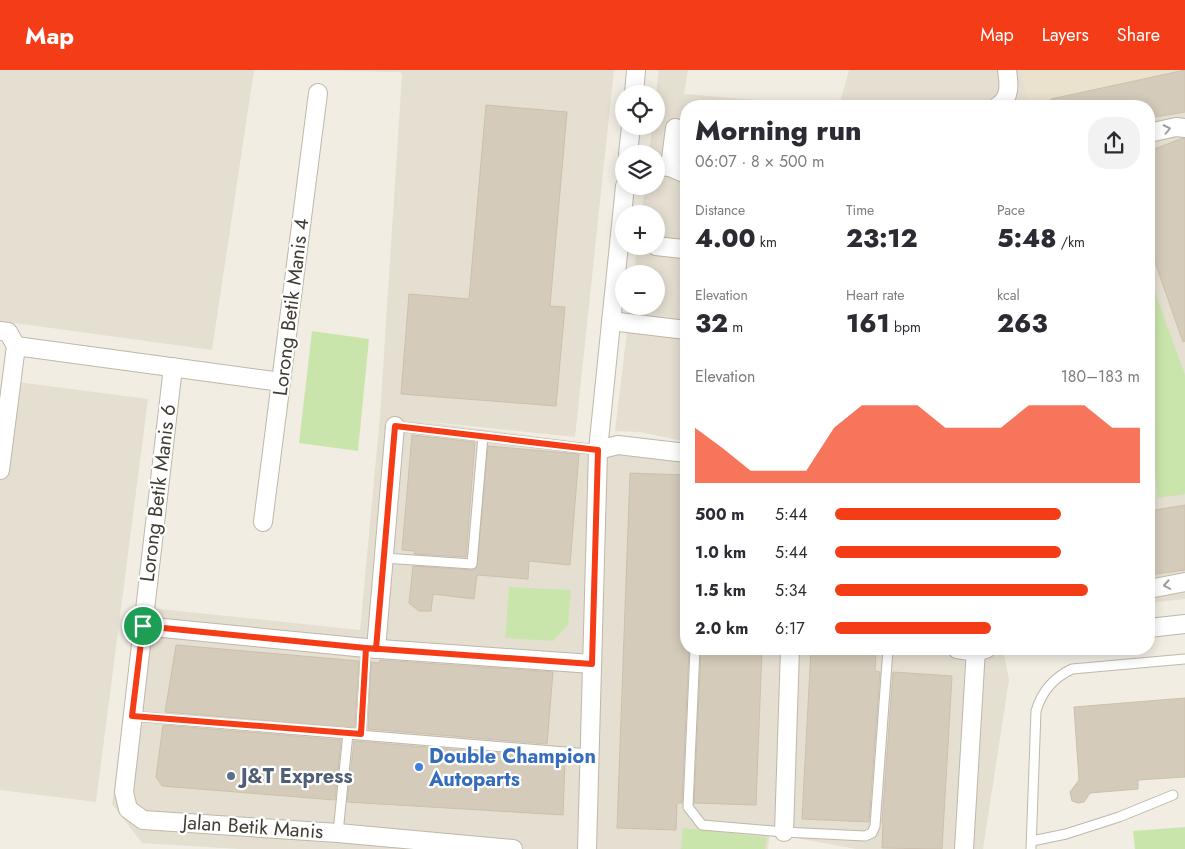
<!DOCTYPE html>
<meta charset="utf-8">
<style>
body{margin:0;font-family:Jost,sans-serif;background:#f2f2f3;color:#2b2b33;height:100vh;display:flex;flex-direction:column;font-size:19px;white-space:nowrap}
*{box-sizing:border-box;margin:0}
p{font-size:16px;color:#7c7c81}
.icon{flex:none;width:28px;height:28px;fill:none;stroke:currentColor;stroke-width:2;stroke-linecap:round;stroke-linejoin:round}
.map{position:relative;flex:1;overflow:hidden}
.sheet{position:absolute;left:680px;top:30px;width:475px;height:555px;display:flex;flex-direction:column;background:#fff;border-radius:20px;box-shadow:0 2px 12px #0003}
.sheet>*{flex:none}
.tools{position:absolute;left:615px;top:15px;display:grid;gap:10px}
.tools a{display:grid;place-items:center;width:50px;height:50px;border-radius:50%;background:#fff;box-shadow:0 2px 12px #0003;font-size:25px}
.pin{position:absolute;display:grid;place-items:center;width:42px;height:42px;color:#fff;margin:-21px;border:2px solid #fff;border-radius:50%;box-shadow:0 1px 5px #0007}
.round{display:grid;place-items:center;flex:none;width:52px;height:52px;border-radius:20px;background:#f2f2f3}
.summary{display:flex;align-items:center;justify-content:space-between;height:85px;padding:0 15px}
h1{font-size:28px;font-weight:800;line-height:38px}
.stats{display:grid;grid-template-columns:repeat(3,1fr);gap:8px;height:85px;padding:5px 15px}
.stats div{display:grid;align-content:center}
.stats b{font-size:25px;font-weight:800}
.stats small{font-size:14px;font-weight:400}
.stats p{font-size:14px}
.chart{height:140px;padding:10px 15px}
.chart p{display:flex;justify-content:space-between}
.chart svg{width:100%;height:90px;margin-top:5px;fill:#f43c16;opacity:.7}
ul{padding:0 15px;list-style:none;font-size:16px}
li{display:grid;grid-template-columns:80px 60px 1fr;align-items:center;height:38px}
li i{height:12px;border-radius:6px;background:#f43c16}
header{display:flex;align-items:center;gap:30px;box-sizing:border-box;height:70px;padding:0 25px;background:#f43c16;color:#fff}
header strong{font-size:24px}
nav{display:flex;gap:28px;margin-inline-start:auto;font-size:18px}
.map>svg:first-child{display:block}
.residential{fill:#e5dfd1}
.education{fill:#eae2cc}
.green{fill:#cae5ac}
.building{fill:#d5cbbb;stroke:#ccc0ac}
.lines{fill:none;stroke-linecap:round;stroke-linejoin:round}
.service-casing{stroke:#bfb7a9;stroke-width:11}
.minor-casing{stroke:#bfb7a9;stroke-width:20}
.service{stroke:#fff;stroke-width:9}
.minor{stroke:#fff;stroke-width:18}
.oneway{stroke:#a09e99}
.route-casing{stroke:#fff;stroke-width:10}
.route{stroke:#f43c16;stroke-width:6}
.shop-dot{fill:#3f7fe0;stroke:#fff;stroke-width:2}
.service-dot{fill:#5c6f8a;stroke:#fff;stroke-width:2}
.labels{text-anchor:middle;dominant-baseline:central;stroke-width:4.5;stroke-linejoin:round;paint-order:stroke}
.street-label{font-size:20px;fill:#423d33;stroke:#fff}
.shop-label{font-size:20px;font-weight:bold;fill:#366cbe;stroke:#fff;text-anchor:start}
.service-label{font-size:20px;font-weight:bold;fill:#4e5e75;stroke:#fff;text-anchor:start}
</style>
<header>
<strong>Map</strong>
<nav><a>Map</a><a>Layers</a><a>Share</a></nav>
</header>
<div class="map">
<svg width="1185" height="779" viewBox="0 0 1185 779">
<rect width="100%" height="100%" fill="#f1ede3"/>
<g class="residential">
<path d="M0,0H254L212,280L0,251Z"/>
<path d="M264,0H614L575,367L412,350L686,386V579H1003L1009,610L983,779H856L770,763L768,779H239L142,773L112,734L141,537L360,560L380,346L402,4L400,2Z"/>
<path d="M659,0H688L684,24L758,30V36H686V372L641,362L615,361L630,236H656V204H634L637,176H656V144H641L645,116H656V84H649L652,56H656V24Z"/>
<path d="M849,0H1021L1030,36H839Z"/>
<path d="M1185,42V529L1149,533V48Z"/>
<path d="M2,310L148,329L96,732L0,720V328Z"/>
</g>
<path class="education" d="M1021,0H1185V42L1149,48V36H1030Z"/>
<g class="green">
<path d="M1149,206L1185,305V424L1158,428L1149,347Z"/>
<path d="M312,261L369,269L358,381L299,373Z"/>
<path d="M509,517L571,520L568,555L553,571L505,568Z"/>
<path d="M1185,757V779H1135L1133,761Z"/>
<path d="M683,758L767,767L765,779H681Z"/>
</g>
<g class="building">
<path d="M1185,0V42L1149,48V36H1052L1051,29Z"/>
<path d="M486,35L567,42L550,236L565,237L556,336L401,324L409,224L469,229Z"/>
<path d="M1183,68H1185V271L1183,272L1149,175V81Z"/>
<path d="M412,365L475,372L466,487L414,484L415,481L402,480Z"/>
<path d="M488,376L579,384L570,495L529,491L528,509L477,505L474,529L433,524L431,541H419L409,533L413,496L472,500L477,497Z"/>
<path d="M630,403L686,405V488L683,579H689L682,733H677L676,760L617,758Z"/>
<path d="M1185,435V500L1149,505V441Z"/>
<path d="M176,575L359,591L355,658L165,642Z"/>
<path d="M701,579H762L756,735L694,733Z"/>
<path d="M811,579L876,582L875,601L880,602L869,752L802,749Z"/>
<path d="M380,590L553,602L547,674L368,659L371,592L379,593Z"/>
<path d="M893,602L952,606L942,779L882,778L883,753H882Z"/>
<path d="M1185,628V707L1138,710V719L1090,723L1084,732L1078,733L1072,731L1070,722L1079,710L1074,637Z"/>
<path d="M163,655L341,670L335,730L162,716L156,707Z"/>
<path d="M354,671L546,687V688L565,690L563,745L347,732Z"/>
</g>
<g class="lines">
<defs>
<g id="service">
<path d="M395,356L598,380"/>
<path d="M384,488L472,494L483,366"/>
<path d="M695,579L688,737L702,755L784,762L865,766L872,763L875,756L888,579"/>
<path d="M132,646L589,684"/>
<path d="M361,664L366,578"/>
<path d="M338,763L348,663"/>
<path d="M1032,771L1066,764L1119,747L1173,725"/>
<path d="M1031,779L1036,641C1042,621 1053,608 1072,599L1185,589"/>
</g>
<g id="minor">
<path d="M634,24L636,0"/>
<path d="M998,36C1011,28 1009,13 1007,0"/>
<path d="M1149,63L1176,57L1185,58"/>
<path d="M628,84L631,56"/>
<path d="M656,96L670,97L686,104"/>
<path d="M670,97L675,58L686,60"/>
<path d="M656,176L683,179L686,176"/>
<path d="M611,251L686,260"/>
<path d="M0,261L8,262L16,276"/>
<path d="M16,276L281,312"/>
<path d="M173,297L124,722L128,739L143,750L338,763L513,779"/>
<path d="M598,380L618,375L686,383"/>
<path d="M0,400L16,276"/>
<path d="M263,452L318,23"/>
<path d="M1149,519L1185,512"/>
<path d="M143,556L366,578L592,594"/>
<path d="M1149,558L1185,554"/>
<path d="M376,579L395,356"/>
<path d="M957,579L976,582L986,579"/>
<path d="M784,762L790,579"/>
<path d="M587,779L598,380L625,116"/>
<path d="M964,779L976,579"/>
</g>
</defs>
<use href="#service" class="service-casing"/>
<use href="#minor" class="minor-casing"/>
<use href="#service" class="service"/>
<use href="#minor" class="minor"/>
</g>
<defs><path id="oneway-chevron" d="M-2-3.5L2.5 0L-2 3.5" fill="none" stroke-width="1.6" stroke-linecap="round" stroke-linejoin="round" transform="scale(1.25)"/></defs>
<g class="oneway">
<use href="#oneway-chevron" transform="translate(1167 59) rotate(-12)"/>
<use href="#oneway-chevron" transform="translate(1167 515) rotate(170)"/>
</g>
<g class="lines">
<defs>
<path id="route" d="M143,556L132,646L361,664L366,578L592,594L598,380L395,356L376,579L143,556"/>
</defs>
<use href="#route" class="route-casing"/>
<use href="#route" class="route"/>
</g>
<circle class="shop-dot" cx="419" cy="697" r="5"/>
<circle class="service-dot" cx="231" cy="706" r="5"/>
<g class="labels">
<g class="street-label">
<text transform="translate(291 237) rotate(-83)">Lorong Betik Manis 4</text>
<text transform="translate(158 423) rotate(-83)">Lorong Betik Manis 6</text>
<text transform="translate(253 757) rotate(4)">Jalan Betik Manis</text>
</g>
<g class="shop-label">
<text x="429" y="686">Double Champion<tspan x="429" dy="23">Autoparts</tspan></text>
</g>
<g class="service-label">
<text x="241" y="706">J&amp;T Express</text>
</g>
</g>
</svg>
<div class="tools">
<a><svg class="icon" aria-label="locate" viewBox="0 0 24 24"><circle cx="12" cy="12" r="6"/><path d="M12 2v4M12 18v4M2 12h4M18 12h4"/></svg></a>
<a><svg class="icon" aria-label="layers" viewBox="0 0 24 24"><path d="M12 4l9 5-9 5-9-5zM3 14l9 5 9-5"/></svg></a>
<a>+</a>
<a>−</a>
</div>
<div class="pin" style="left:143px;top:556px;background:#1e9e55"><svg class="icon" aria-label="arrive" viewBox="0 0 24 24"><path d="M6 21V4h12l-3 4 3 4H6"/></svg></div>
<section class="sheet">
<div class="summary"><div><h1>Morning run</h1><p>06:07 · 8 × 500 m</p></div><a class="round"><svg class="icon" aria-label="share" viewBox="0 0 24 24"><path d="M12 15V3M7 8l5-5 5 5M5 13v7h14v-7"/></svg></a></div>
<div class="stats">
<div><p>Distance</p><b>4.00<small> km</small></b></div>
<div><p>Time</p><b>23:12</b></div>
<div><p>Pace</p><b>5:48<small> /km</small></b></div>
</div>
<div class="stats">
<div><p>Elevation</p><b>32<small> m</small></b></div>
<div><p>Heart rate</p><b>161<small> bpm</small></b></div>
<div><p>kcal</p><b>263</b></div>
</div>
<div class="chart"><p><span>Elevation</span>180–183 m</p>
<svg viewBox="0 0 160 44" preserveAspectRatio="none"><path d="M0 44V17L10 27L20 38L30 38L40 38L50 17L60 6L70 6L80 6L90 17L100 17L110 17L120 6L130 6L140 6L150 17L160 17V44z"/></svg>
</div>
<ul>
<li><b>500 m</b>5:44<i style="width:74%"></i></li>
<li><b>1.0 km</b>5:44<i style="width:74%"></i></li>
<li><b>1.5 km</b>5:34<i style="width:83%"></i></li>
<li><b>2.0 km</b>6:17<i style="width:51%"></i></li>
</ul>
</section>
</div>
